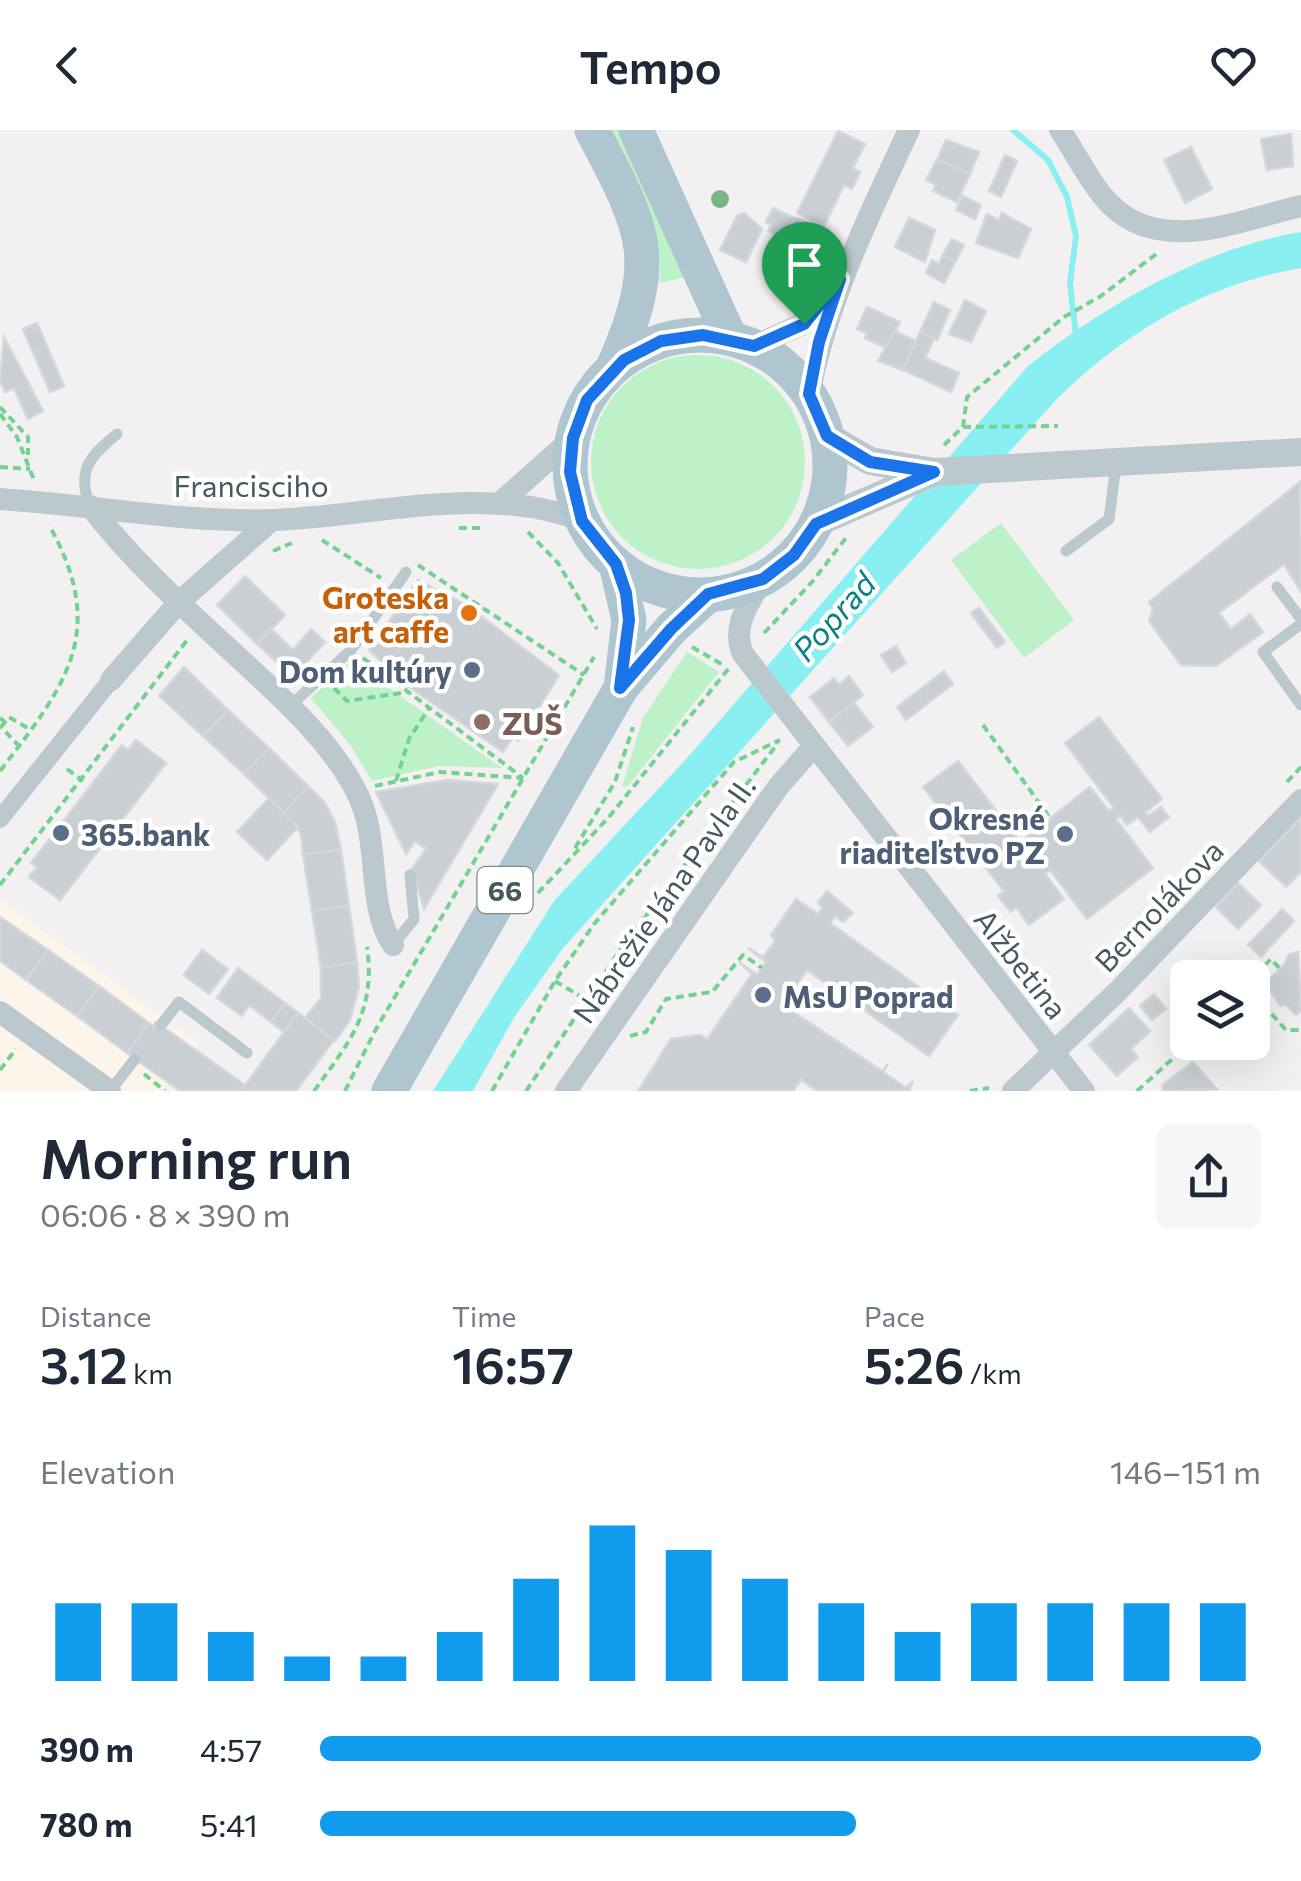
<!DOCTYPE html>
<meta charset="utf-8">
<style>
body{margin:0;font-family:Commissioner,sans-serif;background:#f6f6f7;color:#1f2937;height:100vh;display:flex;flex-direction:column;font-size:38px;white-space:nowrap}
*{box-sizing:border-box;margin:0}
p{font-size:32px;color:#747a83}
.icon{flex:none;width:55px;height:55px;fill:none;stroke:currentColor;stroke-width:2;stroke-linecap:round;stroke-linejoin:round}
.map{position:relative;height:961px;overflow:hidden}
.panel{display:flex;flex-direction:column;background:#fff;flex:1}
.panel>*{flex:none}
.fabs{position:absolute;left:1170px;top:830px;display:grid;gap:20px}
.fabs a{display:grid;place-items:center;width:100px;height:100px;border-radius:15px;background:#fff;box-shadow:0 10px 40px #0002;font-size:50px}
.pin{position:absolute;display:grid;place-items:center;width:85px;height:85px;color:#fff;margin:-102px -42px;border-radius:50% 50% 50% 0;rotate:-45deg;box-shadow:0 0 10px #0007}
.pin .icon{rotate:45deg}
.round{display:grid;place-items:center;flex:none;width:105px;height:105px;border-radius:15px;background:#f6f6f7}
.headline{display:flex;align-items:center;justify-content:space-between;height:170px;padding:0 40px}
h1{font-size:55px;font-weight:600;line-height:75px}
.stats{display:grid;grid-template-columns:repeat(3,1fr);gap:15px;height:170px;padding:10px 40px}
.stats div{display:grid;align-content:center}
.stats b{font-size:50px;font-weight:600}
.stats small{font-size:28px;font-weight:400}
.stats p{font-size:28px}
.chart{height:280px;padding:20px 40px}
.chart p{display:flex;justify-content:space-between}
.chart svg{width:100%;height:180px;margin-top:10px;stroke:#109bed;stroke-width:6}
ul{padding:0 40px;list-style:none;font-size:32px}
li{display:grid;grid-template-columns:160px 120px 1fr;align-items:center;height:75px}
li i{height:25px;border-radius:12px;background:#109bed}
header{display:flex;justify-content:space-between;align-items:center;height:130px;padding:0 40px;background:#fff;font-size:45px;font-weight:600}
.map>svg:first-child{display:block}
.commercial{fill:#fdf4ea}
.green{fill:#bdf2c8}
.water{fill:#89eff1}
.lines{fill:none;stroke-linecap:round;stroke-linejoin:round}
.stream{stroke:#89eff1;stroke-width:6}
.building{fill:#cacfd3;stroke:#d4d8dc;stroke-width:2.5}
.path{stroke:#73d291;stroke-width:4;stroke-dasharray:8 5;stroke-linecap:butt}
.service{stroke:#bbc8ce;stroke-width:11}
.pedestrian{stroke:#bbc8ce;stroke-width:18}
.minor{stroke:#bbc8ce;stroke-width:22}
.tertiary{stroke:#bbc8ce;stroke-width:28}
.primary{stroke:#afc6d0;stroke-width:35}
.tree{fill:#78b68a}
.route-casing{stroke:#fff;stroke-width:20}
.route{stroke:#1a73e8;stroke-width:12}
.food-dot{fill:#e8710a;stroke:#fff;stroke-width:4}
.service-dot{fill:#5c6f8a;stroke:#fff;stroke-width:4}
.education-dot{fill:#8d6e63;stroke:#fff;stroke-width:4}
.labels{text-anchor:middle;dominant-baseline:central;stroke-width:9;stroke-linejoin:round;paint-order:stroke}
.shield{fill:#fff;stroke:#7e8a8f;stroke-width:2.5}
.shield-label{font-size:28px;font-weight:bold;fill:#47585f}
.street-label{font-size:30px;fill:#47585f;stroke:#fff}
.food-label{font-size:30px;font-weight:bold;fill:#c56008;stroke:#fff;text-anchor:end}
.service-label{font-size:30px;font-weight:bold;fill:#4e5e75;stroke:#fff;text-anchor:end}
.education-label{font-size:30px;font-weight:bold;fill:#785e54;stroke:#fff;text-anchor:start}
.water-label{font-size:32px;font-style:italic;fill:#098183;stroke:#fff}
</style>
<header><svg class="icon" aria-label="back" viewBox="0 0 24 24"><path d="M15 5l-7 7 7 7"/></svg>Tempo<svg class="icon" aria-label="heart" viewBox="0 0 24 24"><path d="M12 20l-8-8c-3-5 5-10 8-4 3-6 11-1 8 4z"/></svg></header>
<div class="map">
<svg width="1301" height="961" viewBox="0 0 1301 961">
<rect width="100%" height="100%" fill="#f3f0f1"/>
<path class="commercial" d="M0,769L199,913L162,961H0Z"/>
<g class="green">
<path d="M607,0H621L687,147L659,153C666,97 631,48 607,0Z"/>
<circle cx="698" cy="332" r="107"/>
<path d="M1001,393L1074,490L1024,528L951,430Z"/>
<path d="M687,522L719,542L628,656L622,657L643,588Z"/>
<path d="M351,531L502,638L439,636L372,651L351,616L311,568Z"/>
</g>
<path class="water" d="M1301,102V138C1204,155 1125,202 1056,270L564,817L515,886L473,961H433L554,771L688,627L1028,236C1106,175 1203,118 1301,102Z"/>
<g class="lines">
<path class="stream" d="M1013,0L1048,30L1067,67L1076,106L1070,153L1076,206"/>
</g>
<g class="building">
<path d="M838,1L865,14L853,38L860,42L852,59L844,55L824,96L797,83Z"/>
<path d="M1291,4L1293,36L1267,40L1261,9Z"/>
<path d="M946,10L979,22L970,44L937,30Z"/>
<path d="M1191,17L1212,59L1185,73L1164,30Z"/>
<path d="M1005,25L1017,31L1001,67L989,61Z"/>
<path d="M937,30L970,44L957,72L933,61L936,55L926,50Z"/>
<path d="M963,66L981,75L975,89L956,80Z"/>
<path d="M773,78L794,88L783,109L768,101L771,95L766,92Z"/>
<path d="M744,83L762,99L746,132L720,120L737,86Z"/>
<path d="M1002,83L1031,99L1018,128L976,113L987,84L999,90Z"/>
<path d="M795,88L808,93L800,111L788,106Z"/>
<path d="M909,88L935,100L925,132L895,117Z"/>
<path d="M952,109L964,115L955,132L943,125Z"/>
<path d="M784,115L810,128L797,153L772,142Z"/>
<path d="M943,125L955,132L944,153L926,143L932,130L939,134Z"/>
<path d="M965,170L986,181L971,212L949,204Z"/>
<path d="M934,172L950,180L937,210L920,202Z"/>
<path d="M867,177L900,192L887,218L865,208L867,203L857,199Z"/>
<path d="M37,193L64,256L50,262L23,199Z"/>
<path d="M895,201L916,211L903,240L878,231Z"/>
<path d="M920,202L934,208L925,228L959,243L951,262L903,240Z"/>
<path d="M4,207L43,281L28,289L14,258L5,262L0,251Z"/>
<path d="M1300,352L1301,462L1284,434L1219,483L1231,499L1250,484L1263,502L1216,536L1181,535L1149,491L1153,478L1149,472Z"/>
<path d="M245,446L285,485L257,514L217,475Z"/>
<path d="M418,450L465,474L559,545L518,611L513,607L503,622L408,556L369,520Z"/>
<path d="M979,478L1005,512L997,518L971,483Z"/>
<path d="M271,499L293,520L311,499L325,512L293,547L257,514Z"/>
<path d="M896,516L906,533L892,542L881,525Z"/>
<path d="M184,537L228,580L203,606L159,566Z"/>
<path d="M944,541L953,554L906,590L897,577Z"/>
<path d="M849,546L863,565L829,592L810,567L834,548L839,555Z"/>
<path d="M854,573L873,597L848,616L829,592Z"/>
<path d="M228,580L269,618L244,644L203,606Z"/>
<path d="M1099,587L1162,669L1145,682L1148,686L1161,677L1169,687L1150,702L1138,687L1127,695L1120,686L1116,689L1153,738L1087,789L1050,740L1045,744L1064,769L1029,795L1016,777L1011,782L998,766L1004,761L923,657L958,631L1038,735L1043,731L1025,708L1090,657L1109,681L1114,678L1065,613Z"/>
<path d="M136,610L166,633L60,770L29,747L37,737L31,733L122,615L128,620Z"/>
<path d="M269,618L308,656L284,683L244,644Z"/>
<path d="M447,650L498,654L424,779L412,739L426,719L415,711L406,724L376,662Z"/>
<path d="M308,656L325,673L335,692L341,720L303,724L301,704L284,683Z"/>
<path d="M269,668L298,697L267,730L237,702Z"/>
<path d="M1301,688V742L1286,757L1259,731Z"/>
<path d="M341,720L349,776L312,781L303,724Z"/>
<path d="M1238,753L1261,775L1238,799L1216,777Z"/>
<path d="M827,761L853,783L843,792L835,786L830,793L958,885L929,926L807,840L783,875L882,941L888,934L883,942L906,958L913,951L909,961H817L801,950L793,961H638L671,909L700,905L707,909L752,844L739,832L757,845L766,832L748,818L763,827L775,811L771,805L796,769L818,784L822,778L818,772Z"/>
<path d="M349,776L357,832L321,838L312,781Z"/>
<path d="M1282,779L1294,791L1261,827L1248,815Z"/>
<path d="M0,787L48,820L26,850L0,831Z"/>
<path d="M48,820L99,856L77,886L26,850Z"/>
<path d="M202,820L228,839L209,864L184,845Z"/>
<path d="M1298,822L1301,880L1296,885L1286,875L1280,876L1265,853L1285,834L1288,825Z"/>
<path d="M357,832L359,856L350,890L335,911L305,888L321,868V838Z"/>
<path d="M238,838L285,873L271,892L249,875L242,886L217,868Z"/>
<path d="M99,856L149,893L127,923L77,886Z"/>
<path d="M1154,864L1166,879L1152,890L1140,876Z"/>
<path d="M285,873L298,883L284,902L271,892Z"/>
<path d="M1129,878L1150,901L1131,919L1138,927L1117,946L1089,915Z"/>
<path d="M298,883L334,910L296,961H241Z"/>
<path d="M156,892L245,955L241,961H180L127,923L149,893L153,896Z"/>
<path d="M1193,932L1217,959L1163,961L1162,955Z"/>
</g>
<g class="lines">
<g class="path">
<path d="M0,277L28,307V325"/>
<path d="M0,284L17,307L34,350"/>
<path d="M963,297L1058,296"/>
<path d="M944,315L963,297L967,267L1064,187L1101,166L1160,121"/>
<path d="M0,337L30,339"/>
<path d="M459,398H485"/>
<path d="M528,402L558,433L597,499"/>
<path d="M322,410L381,448"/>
<path d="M273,421L292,413"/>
<path d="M418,435L584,545"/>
<path d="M764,503L812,452L846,408"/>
<path d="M692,517L723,535"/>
<path d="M363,528L523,648"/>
<path d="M334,558L347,571L408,562"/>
<path d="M535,587L552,597"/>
<path d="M0,588L5,592L9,587L31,600"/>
<path d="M5,592L1,597L19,616"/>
<path d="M983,595L1050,688"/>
<path d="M67,639L83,651"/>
<path d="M0,641C66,555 109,502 49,395"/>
<path d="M396,651L409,609L429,578"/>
<path d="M1287,652L1301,637"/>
<path d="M375,656L440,642L523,648"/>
<path d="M575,718L615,652L633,597"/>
<path d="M0,755L188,509"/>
<path d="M538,763L609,687L729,538"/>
<path d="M555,851L598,877"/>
<path d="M1252,869L1259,870L1286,900H1301"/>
<path d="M1259,870L1255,845L1271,829L1280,839"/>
<path d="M630,906L646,902L666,869L712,862L743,825L762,838"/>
<path d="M0,940L16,919"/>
<path d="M144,944L165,961"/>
<path d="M314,961C350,911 376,882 367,817"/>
<path d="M345,961L376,899L594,527"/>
<path d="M492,961L555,851L594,794L734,632L780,610"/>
<path d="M526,961L620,820L778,613"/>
<path d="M970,961L989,958"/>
<path d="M1137,961L1191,912"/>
</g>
<g class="service">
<path d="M90,376C76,341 90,326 117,304"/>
<path d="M1066,421L1109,389L1116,335"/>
<path d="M1277,457L1301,489"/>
<path d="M1301,494L1263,522L1301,575"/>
<path d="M290,576L351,520L406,442"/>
<path d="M393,815L414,789L410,745"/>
<path d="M161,895L179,872L247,923"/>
<path d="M110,961L135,929"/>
</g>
<path class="pedestrian" d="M0,689L111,550"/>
<g class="minor">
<path d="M1060,0C1076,23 1091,56 1112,76C1163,125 1240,90 1301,76"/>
<path d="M754,216L803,194L830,164"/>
<path d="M809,264C828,169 868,87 909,0"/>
<path d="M0,369C91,375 183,393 274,390C375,386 486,353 583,391"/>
<path d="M502,371L573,308"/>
<path d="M90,376C133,432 188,481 240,529C282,568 329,609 356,661C382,709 365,773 393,815"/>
<path d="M763,449C749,473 731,496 743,524L1084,961"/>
<path d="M111,550L179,472L272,390"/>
<path d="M0,882L110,961"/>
<path d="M566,961L778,657L814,616"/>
<path d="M1013,961L1118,861L1301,670"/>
</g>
<g class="tertiary">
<path d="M827,306L870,331L934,342L1301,322"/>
<path d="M816,393L934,342"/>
</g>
<g class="primary">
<path d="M592,0C646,103 661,127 613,238"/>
<path d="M636,0L730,208"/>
<circle cx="700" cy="335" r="130"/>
<path d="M616,434L629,490L621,558"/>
<path d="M389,961L621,558L671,499L708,465"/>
</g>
</g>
<circle class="tree" cx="720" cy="69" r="9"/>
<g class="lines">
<defs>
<path id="route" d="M840,149L819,212L809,264L827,306L870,332L934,342L816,394L794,425L763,449L708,464L671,499L620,558L629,490L626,463L616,434L582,391L570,342L573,308L587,270L624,230L661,211L703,205L754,216L804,194Z"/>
</defs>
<use href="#route" class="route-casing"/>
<use href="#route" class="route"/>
</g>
<circle class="food-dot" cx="469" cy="483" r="10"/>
<g class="service-dot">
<circle cx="472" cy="540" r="10"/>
<circle cx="61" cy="703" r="10"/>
<circle cx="1065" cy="704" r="10"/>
<circle cx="763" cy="865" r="10"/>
</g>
<circle class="education-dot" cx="482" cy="592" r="10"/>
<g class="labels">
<rect class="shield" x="477.5" y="737" width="55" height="46" rx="8"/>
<g class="shield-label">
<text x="505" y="760">66</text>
</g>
<g class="street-label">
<text x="251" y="354">Francisciho</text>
<text transform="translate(663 769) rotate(-55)">Nábrežie Jána Pavla II.</text>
<text transform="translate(1158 775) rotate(-46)">Bernolákova</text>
<text transform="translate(1022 833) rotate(52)">Alžbetina</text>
</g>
<g class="food-label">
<text x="449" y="466">Groteska<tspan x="449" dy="34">art caffe</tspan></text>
</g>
<g class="service-label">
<text x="452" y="540">Dom kultúry</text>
<text x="1045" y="687">Okresné<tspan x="1045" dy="34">riaditeľstvo PZ</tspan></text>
<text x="81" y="703" text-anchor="start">365.bank</text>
<text x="783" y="865" text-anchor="start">MsU Poprad</text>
</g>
<g class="education-label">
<text x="502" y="592">ZUŠ</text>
</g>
<g class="water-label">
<text transform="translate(833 486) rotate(-48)">Poprad</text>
</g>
</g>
</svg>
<div class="fabs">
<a><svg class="icon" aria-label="layers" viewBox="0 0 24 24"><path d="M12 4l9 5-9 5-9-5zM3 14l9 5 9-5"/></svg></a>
</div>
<div class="pin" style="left:804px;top:194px;background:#1e9e55"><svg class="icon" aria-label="arrive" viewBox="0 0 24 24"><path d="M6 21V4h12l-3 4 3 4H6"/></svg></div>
</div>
<section class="panel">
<div class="headline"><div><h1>Morning run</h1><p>06:06 · 8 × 390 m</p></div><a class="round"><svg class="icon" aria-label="share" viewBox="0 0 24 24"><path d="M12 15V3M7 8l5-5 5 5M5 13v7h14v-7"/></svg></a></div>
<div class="stats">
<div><p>Distance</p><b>3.12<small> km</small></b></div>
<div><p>Time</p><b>16:57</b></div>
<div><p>Pace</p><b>5:26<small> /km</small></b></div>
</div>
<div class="chart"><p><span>Elevation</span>146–151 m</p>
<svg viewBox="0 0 160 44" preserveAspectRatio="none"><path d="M5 44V25M15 44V25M25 44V32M35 44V38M45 44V38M55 44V32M65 44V19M75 44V6M85 44V12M95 44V19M105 44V25M115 44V32M125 44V25M135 44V25M145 44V25M155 44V25"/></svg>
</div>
<ul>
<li><b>390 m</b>4:57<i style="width:100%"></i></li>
<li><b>780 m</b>5:41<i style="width:57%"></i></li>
</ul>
</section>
